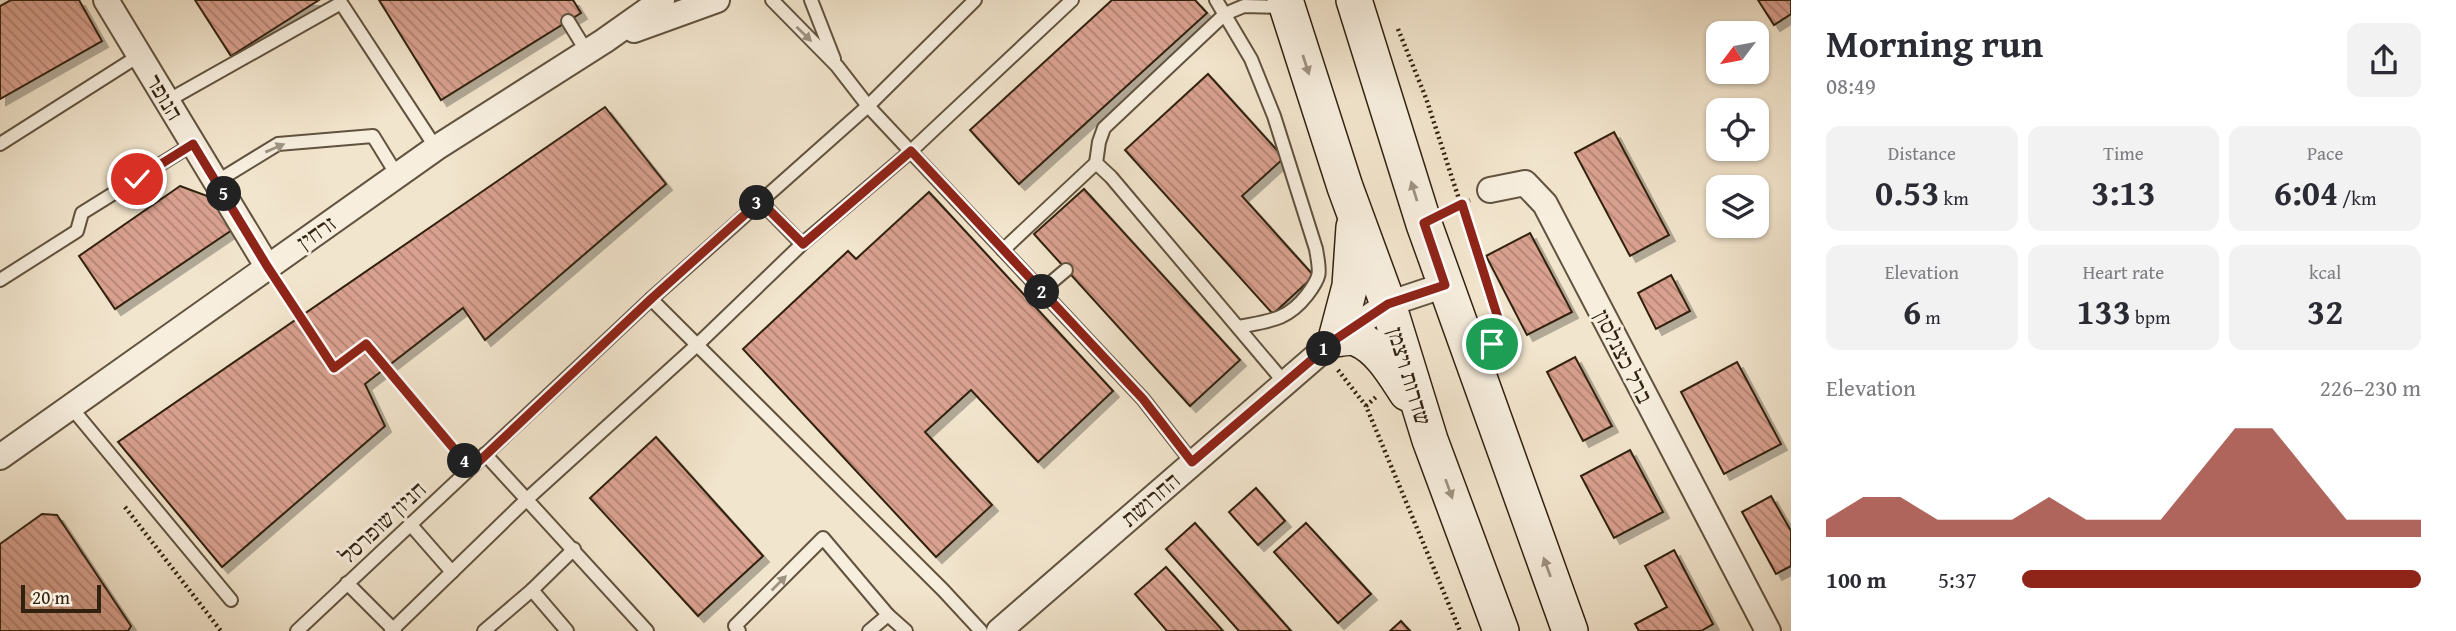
<!DOCTYPE html>
<meta charset="utf-8">
<style>
body{margin:0;font-family:"Gentium Book Plus","Frank Ruhl Libre",serif;background:#f2f2f3;color:#2b2b33;height:100vh;display:flex;flex-direction:column;font-size:26px;white-space:nowrap}
*{box-sizing:border-box;margin:0}
p{font-size:23px;color:#7c7c81}
.icon{flex:none;width:38px;height:38px;fill:none;stroke:currentColor;stroke-width:2;stroke-linecap:round;stroke-linejoin:round}
.map{position:relative;flex:1;overflow:hidden}
.sheet{display:flex;flex-direction:column;background:#fff;width:665px}
.sheet>*{flex:none}
.needle{width:46px;rotate:238deg}
.buttons{position:absolute;left:1706px;top:21px;display:grid;gap:14px}
.buttons a{display:grid;place-items:center;width:63px;height:63px;border-radius:14px;background:#fff;box-shadow:0 2px 5px #0004;font-size:35px}
.scale{position:absolute;left:21px;bottom:18px;width:80px;box-sizing:border-box;padding-left:7px;border:4px solid #312210;border-top:0;font-size:19px;line-height:24px;white-space:nowrap;color:#312210;-webkit-text-stroke:5px #f7eede;paint-order:stroke}
.pin{position:absolute;display:grid;place-items:center;width:60px;height:60px;color:#fff;margin:-30px;border:4px solid #fff;border-radius:50%;box-shadow:0 2px 7px #0007}
.km{position:absolute;width:35px;height:35px;margin:-18px;border-radius:50%;background:#222;color:#fff;font-size:19px;line-height:35px;text-align:center}
.round{display:grid;place-items:center;flex:none;width:74px;height:74px;border-radius:14px;background:#f2f2f3}
.summary{display:flex;align-items:center;justify-content:space-between;height:119px;padding:0 35px}
h1{font-size:38px;font-weight:800;line-height:52px}
.figures{display:grid;grid-template-columns:repeat(3,1fr);gap:10px;height:119px;padding:7px 35px}
.figures div{display:grid;align-content:center;border-radius:14px;background:#f2f2f3;text-align:center}
.figures b{font-size:35px;font-weight:800}
.figures small{font-size:19px;font-weight:400}
.figures p{font-size:19px}
.chart{height:196px;padding:14px 35px}
.chart p{display:flex;justify-content:space-between}
.chart svg{width:100%;height:126px;margin-top:7px;fill:#8f2418;opacity:.7}
ul{padding:0 35px;list-style:none;font-size:23px}
li{display:grid;grid-template-columns:112px 84px 1fr;align-items:center;height:52px}
li i{height:18px;border-radius:9px;background:#8f2418}
main{display:flex;flex:1;min-height:0}
.map>svg:first-child{display:block}
.building{fill:url(#building-back-hatch);stroke:#312210;stroke-width:2;filter:url(#shadow)}
.lines{fill:none;stroke-linecap:round;stroke-linejoin:round}
.lane-casing{stroke:#61533f;stroke-width:16}
.street-casing{stroke:#61533f;stroke-width:28}
.secondary-casing{stroke:#312210;stroke-width:38}
.path{stroke:#312210;stroke-width:4.5;stroke-dasharray:2 3.5;stroke-linecap:butt}
.lane{stroke:#f7eede;stroke-width:12}
.street{stroke:#f7eede;stroke-width:24}
.secondary{stroke:#f7eede;stroke-width:35}
.oneway{fill:#9e9281}
.route-casing{stroke:#fff;stroke-width:14}
.route{stroke:#8f2418;stroke-width:9}
.labels{text-anchor:middle;dominant-baseline:central;stroke-width:6;stroke-linejoin:round;paint-order:stroke}
.street-label{font-size:23px;fill:#312210;stroke:#f7eede}
</style>
<main>
<div class="map">
<svg width="1791" height="631" viewBox="0 0 1791 631">
<defs>
<pattern id="building-back-hatch" width="6" height="6" patternUnits="userSpaceOnUse" patternTransform="scale(1.75)"><rect width="6" height="6" fill="#daa190"/><path d="M-1 5l2 2M0 0l6 6M5-1l2 2" fill="none" stroke="#b18374"/></pattern>
<filter id="shadow"><feDropShadow dx="6" dy="6" stdDeviation="0" flood-color="#0004"/></filter>
</defs>
<rect width="100%" height="100%" fill="#f2e5cd"/>
<filter id="stains"><feTurbulence type="fractalNoise" baseFrequency=".00286" numOctaves="4"/><feColorMatrix values="0 0 0 0 .2 0 0 0 0 .09 0 0 0 0 .02 0 0 0 .5 -.17"/></filter>
<radialGradient id="worn" r=".72"><stop offset=".6" stop-color="#630" stop-opacity="0"/><stop offset="1" stop-color="#630" stop-opacity=".3"/></radialGradient>
<g class="building">
<path d="M11,0H79L102,41L0,99V6Z"/>
<path d="M195,0H319L231,56Z"/>
<path d="M379,0H573L581,13L441,100Z"/>
<path d="M1112,0H1195L1207,13L1019,184L970,130Z"/>
<path d="M1758,0H1791V14L1774,25Z"/>
<path d="M1208,74L1284,158L1242,196L1314,276L1273,314L1125,150Z"/>
<path d="M605,107L666,184L485,340L463,308L365,384L385,426L222,567L118,442Z"/>
<path d="M1614,132L1669,235L1630,256L1575,153Z"/>
<path d="M180,186L210,197L232,230L115,309L79,256Z"/>
<path d="M1084,189L1240,360L1190,406L1034,234Z"/>
<path d="M929,192L1113,391L1038,462L971,390L925,432L992,505L936,557L743,349L848,251L856,259Z"/>
<path d="M1530,233L1572,312L1527,335L1486,256Z"/>
<path d="M1671,275L1690,311L1656,329L1638,293Z"/>
<path d="M1575,357L1612,426L1583,441L1547,372Z"/>
<path d="M1737,362L1781,444L1724,474L1681,392Z"/>
<path d="M656,437L763,556L698,616L590,498Z"/>
<path d="M1630,450L1663,512L1614,538L1581,476Z"/>
<path d="M1256,488L1285,521L1258,545L1229,512Z"/>
<path d="M1771,496L1791,531V566L1776,574L1742,512Z"/>
<path d="M42,514L57,515L131,626L128,631H0V544Z"/>
<path d="M1195,523L1291,631H1239L1166,549Z"/>
<path d="M1306,523L1371,594L1338,623L1274,552Z"/>
<path d="M1674,550L1713,624L1701,631H1639L1635,624L1667,607L1645,566Z"/>
<path d="M1166,567L1223,631H1167L1135,594Z"/>
<path d="M1401,621L1410,631H1390Z"/>
</g>
<g class="lines">
<defs>
<g id="lane">
<path d="M772,0L837,66L868,106L1143,399L1192,462"/>
<path d="M811,0L834,59"/>
<path d="M1216,0L1251,59L1274,116L1316,249C1320,273 1322,275 1307,295C1287,321 1268,321 1238,327"/>
<path d="M568,21L587,52"/>
<path d="M167,101L341,3L436,148"/>
<path d="M0,144L140,55"/>
<path d="M216,182L278,144L373,136L397,175"/>
<path d="M760,201L802,244"/>
<path d="M1003,250L1096,163"/>
<path d="M0,280L77,231L82,213L193,144"/>
<path d="M1041,291L1066,270"/>
<path d="M651,299L943,590L981,631"/>
<path d="M1284,382L1111,177L1096,163L1099,142L1104,128L1225,14L1244,6L1285,7"/>
<path d="M70,406L231,600"/>
<path d="M485,454L647,631"/>
<path d="M410,524L452,572"/>
<path d="M347,583L395,631"/>
<path d="M297,631L651,299L868,106L975,0"/>
<path d="M391,631L526,500L697,345L802,244L911,151L1072,0"/>
<path d="M484,631L532,590"/>
<path d="M567,631L532,590L574,549"/>
<path d="M739,631L735,626L823,538L888,615"/>
<path d="M869,631L888,615L906,631"/>
</g>
<g id="street">
<path d="M106,0L267,266"/>
<path d="M634,30L717,0"/>
<path d="M1490,190L1525,183L1545,204L1768,631"/>
<path d="M0,457L436,148L604,41L662,0"/>
<path d="M999,631L1336,339L1388,304L1445,285"/>
</g>
<g id="secondary">
<path d="M1285,0L1345,187L1388,304L1430,440L1501,631"/>
<path d="M1354,0L1424,224L1570,631"/>
<path d="M1354,227L1350,286L1336,339C1343,338 1351,336 1358,339C1380,348 1395,375 1407,393"/>
</g>
</defs>
<use href="#lane" class="lane-casing"/>
<use href="#street" class="street-casing"/>
<use href="#secondary" class="secondary-casing"/>
<g class="path">
<path d="M1398,29L1426,98L1504,337L1497,341"/>
<path d="M1450,210L1470,200"/>
<path d="M281,287L334,368L366,344L458,454"/>
<path d="M1338,370L1366,406L1460,631"/>
<path d="M1366,406L1376,397"/>
<path d="M125,507L221,631"/>
</g>
<use href="#lane" class="lane"/>
<use href="#street" class="street"/>
<use href="#secondary" class="secondary"/>
</g>
<defs><path id="oneway-solid" d="M-6-.8H1V-3.2L6.5 0L1 3.2V.8H-6Z" transform="scale(1.75)"/></defs>
<g class="oneway">
<use href="#oneway-solid" transform="translate(804 34) rotate(44)"/>
<use href="#oneway-solid" transform="translate(1306 65) rotate(72)"/>
<use href="#oneway-solid" transform="translate(275 148) rotate(-23)"/>
<use href="#oneway-solid" transform="translate(1414 191) rotate(-107)"/>
<use href="#oneway-solid" transform="translate(1449 489) rotate(70)"/>
<use href="#oneway-solid" transform="translate(1547 567) rotate(-110)"/>
<use href="#oneway-solid" transform="translate(779 583) rotate(-45)"/>
</g>
<g class="lines">
<defs>
<path id="route" d="M137,179L193,144L267,266L334,368L366,344L471,469L651,299L760,201L803,244L911,151L1143,399L1192,462L1336,339L1388,304L1445,285L1424,223L1462,204L1504,337L1492,344"/>
</defs>
<use href="#route" class="route-casing"/>
<use href="#route" class="route"/>
</g>
<g class="labels">
<g class="street-label">
<text transform="translate(165 97) rotate(59)">הנופר</text>
<text transform="translate(316 232) rotate(-35)">זרחין</text>
<text transform="translate(1624 356) rotate(63)">ברל כצנלסון</text>
<text transform="translate(1410 376) rotate(73)">שדרות ויצמן</text>
<text transform="translate(1150 499) rotate(-41)">החרושת</text>
<text transform="translate(382 522) rotate(-43)">חניון שופרסל</text>
</g>
</g>
<rect width="100%" height="100%" filter="url(#stains)"/>
<rect width="100%" height="100%" fill="url(#worn)"/>
</svg>
<div class="buttons">
<a><svg class="needle" viewBox="-14 -14 28 28"><path d="M0-13l5 13h-10z" fill="#e53935"/><path d="M0 13l5-13h-10z" fill="#7c7c81"/></svg></a>
<a><svg class="icon" aria-label="locate" viewBox="0 0 24 24"><circle cx="12" cy="12" r="6"/><path d="M12 2v4M12 18v4M2 12h4M18 12h4"/></svg></a>
<a><svg class="icon" aria-label="layers" viewBox="0 0 24 24"><path d="M12 4l9 5-9 5-9-5zM3 14l9 5 9-5"/></svg></a>
</div>
<div class="scale">20 m</div>
<div class="pin" style="left:1492px;top:344px;background:#1e9e55"><svg class="icon" aria-label="arrive" viewBox="0 0 24 24"><path d="M6 21V4h12l-3 4 3 4H6"/></svg></div>
<div class="pin" style="left:137px;top:179px;background:#d93025"><svg class="icon" aria-label="check" viewBox="0 0 24 24"><path d="M5 12l5 5 9-10"/></svg></div>
<b class="km" style="left:1324px;top:349px">1</b>
<b class="km" style="left:1042px;top:292px">2</b>
<b class="km" style="left:757px;top:203px">3</b>
<b class="km" style="left:465px;top:461px">4</b>
<b class="km" style="left:224px;top:194px">5</b>
</div>
<section class="sheet">
<div class="summary"><div><h1>Morning run</h1><p>08:49</p></div><a class="round"><svg class="icon" aria-label="share" viewBox="0 0 24 24"><path d="M12 15V3M7 8l5-5 5 5M5 13v7h14v-7"/></svg></a></div>
<div class="figures">
<div><p>Distance</p><b>0.53<small> km</small></b></div>
<div><p>Time</p><b>3:13</b></div>
<div><p>Pace</p><b>6:04<small> /km</small></b></div>
</div>
<div class="figures">
<div><p>Elevation</p><b>6<small> m</small></b></div>
<div><p>Heart rate</p><b>133<small> bpm</small></b></div>
<div><p>kcal</p><b>32</b></div>
</div>
<div class="chart"><p><span>Elevation</span>226–230 m</p>
<svg viewBox="0 0 160 44" preserveAspectRatio="none"><path d="M0 44V38L10 30L20 30L30 38L40 38L50 38L60 30L70 38L80 38L90 38L100 22L110 6L120 6L130 22L140 38L150 38L160 38V44z"/></svg>
</div>
<ul>
<li><b>100 m</b>5:37<i style="width:100%"></i></li>
</ul>
</section>
</main>
